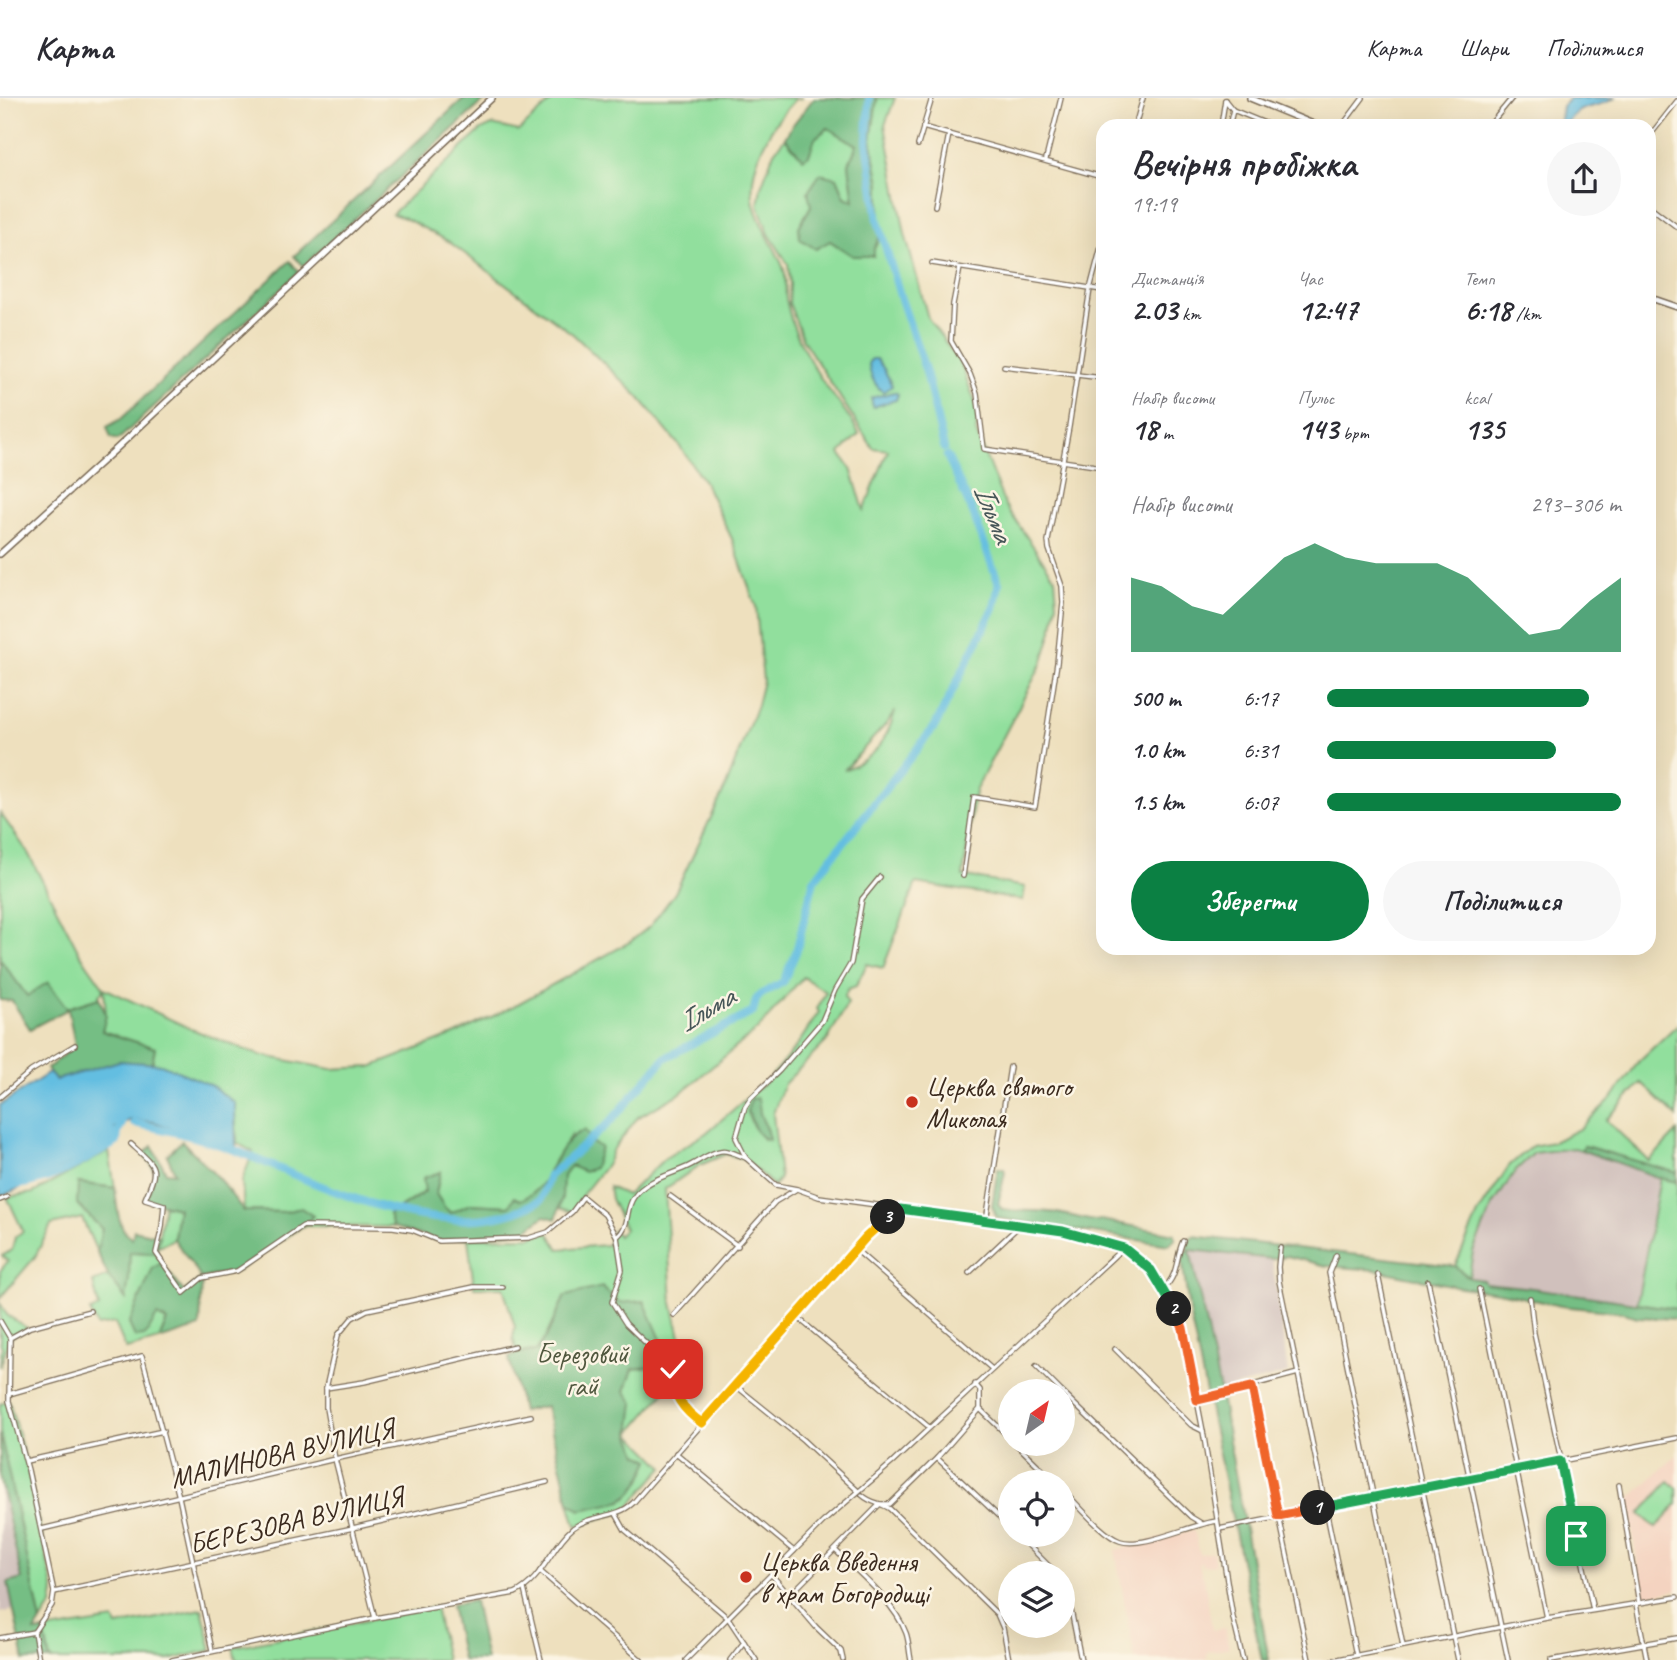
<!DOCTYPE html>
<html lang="uk">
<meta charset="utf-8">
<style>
body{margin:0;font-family:Caveat,sans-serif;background:#f7f7f7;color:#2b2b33;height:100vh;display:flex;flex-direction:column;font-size:26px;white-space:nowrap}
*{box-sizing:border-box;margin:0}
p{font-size:23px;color:#7c7c81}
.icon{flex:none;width:38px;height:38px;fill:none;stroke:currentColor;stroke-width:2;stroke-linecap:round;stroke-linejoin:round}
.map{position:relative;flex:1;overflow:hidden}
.panel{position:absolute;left:1096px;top:21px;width:560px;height:836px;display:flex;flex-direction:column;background:#fff;border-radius:21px;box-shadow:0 7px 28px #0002}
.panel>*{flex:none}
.needle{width:46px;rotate:34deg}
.controls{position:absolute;left:998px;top:1281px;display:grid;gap:14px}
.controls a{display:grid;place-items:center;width:77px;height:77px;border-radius:50%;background:#fff;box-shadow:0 7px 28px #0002;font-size:35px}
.pin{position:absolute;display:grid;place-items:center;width:60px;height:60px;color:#fff;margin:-30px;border-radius:14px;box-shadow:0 4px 10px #0006}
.km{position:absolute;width:35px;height:35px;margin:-18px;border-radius:50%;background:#222;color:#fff;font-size:19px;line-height:35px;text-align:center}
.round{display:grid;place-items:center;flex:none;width:74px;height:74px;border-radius:37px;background:#f7f7f7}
.head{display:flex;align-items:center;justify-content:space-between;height:119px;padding:0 35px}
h1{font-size:38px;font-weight:700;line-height:52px}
.stats{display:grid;grid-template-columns:repeat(3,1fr);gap:10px;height:119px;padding:7px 35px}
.stats div{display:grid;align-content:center}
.stats b{font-size:30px;font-weight:700}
.stats small{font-size:19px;font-weight:400}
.stats p{font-size:19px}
.chart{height:196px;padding:14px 35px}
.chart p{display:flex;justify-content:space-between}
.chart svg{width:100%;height:126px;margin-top:7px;fill:#0b8043;opacity:.7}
.button{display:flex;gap:14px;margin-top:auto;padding:14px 35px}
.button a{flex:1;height:80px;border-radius:42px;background:#0b8043;color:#fff;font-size:28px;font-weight:700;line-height:80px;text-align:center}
.button a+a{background:#f7f7f7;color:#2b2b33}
ul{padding:0 35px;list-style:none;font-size:23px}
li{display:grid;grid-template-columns:112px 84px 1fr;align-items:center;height:52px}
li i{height:18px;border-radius:9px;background:#0b8043}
header{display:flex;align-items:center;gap:42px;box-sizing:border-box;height:98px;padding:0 35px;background:#fff;border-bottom:2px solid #e1e1e2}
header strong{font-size:33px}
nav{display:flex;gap:38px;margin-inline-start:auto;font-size:24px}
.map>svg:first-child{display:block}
.built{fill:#f4d3c0}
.industrial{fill:#d0c0bc}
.green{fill:#91df9d;stroke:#66845e;stroke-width:2;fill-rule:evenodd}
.forest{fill:#74be84;stroke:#587451;stroke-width:2}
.water{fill:#63bee1;stroke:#4f7480;stroke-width:2}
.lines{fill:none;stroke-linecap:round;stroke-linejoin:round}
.river{stroke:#63bee1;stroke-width:8}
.street-casing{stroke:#7a6a56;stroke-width:6}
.secondary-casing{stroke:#7a6a56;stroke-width:8}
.street{stroke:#fff;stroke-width:3.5}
.secondary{stroke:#fff;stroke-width:5}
.split-1-casing{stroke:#fff;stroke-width:14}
.split-2-casing{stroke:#fff;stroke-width:14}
.split-3-casing{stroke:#fff;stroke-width:14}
.split-4-casing{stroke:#fff;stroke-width:14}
.split-1{stroke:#22a559;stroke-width:9}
.split-2{stroke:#f0652b;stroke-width:9}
.split-3{stroke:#22a559;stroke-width:9}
.split-4{stroke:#f5b400;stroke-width:9}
.poi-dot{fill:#c8321e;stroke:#fcf5e5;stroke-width:2.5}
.labels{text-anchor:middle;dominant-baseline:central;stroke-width:5;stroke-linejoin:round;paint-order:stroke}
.poi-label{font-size:28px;fill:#3b2a1e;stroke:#fcf5e5;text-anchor:start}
.park-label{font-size:28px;fill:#50573e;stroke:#fcf5e5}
.street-label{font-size:28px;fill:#3b2a1e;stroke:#fcf5e5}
.water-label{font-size:30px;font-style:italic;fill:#475658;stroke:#fcf5e5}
</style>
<header>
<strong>Карта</strong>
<nav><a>Карта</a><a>Шари</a><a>Поділитися</a></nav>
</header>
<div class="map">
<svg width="1677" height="1562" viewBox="0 0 1677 1562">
<rect width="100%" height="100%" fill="#fcf5e5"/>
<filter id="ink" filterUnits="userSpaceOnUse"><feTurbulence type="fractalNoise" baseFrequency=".0143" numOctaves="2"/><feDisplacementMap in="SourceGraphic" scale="14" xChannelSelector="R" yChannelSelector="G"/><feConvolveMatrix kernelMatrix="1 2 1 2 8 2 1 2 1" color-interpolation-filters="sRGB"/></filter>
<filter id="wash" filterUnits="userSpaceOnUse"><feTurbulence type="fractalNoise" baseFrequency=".00686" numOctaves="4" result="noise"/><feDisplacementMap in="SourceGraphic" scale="28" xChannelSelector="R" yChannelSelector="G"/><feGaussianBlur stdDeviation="1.57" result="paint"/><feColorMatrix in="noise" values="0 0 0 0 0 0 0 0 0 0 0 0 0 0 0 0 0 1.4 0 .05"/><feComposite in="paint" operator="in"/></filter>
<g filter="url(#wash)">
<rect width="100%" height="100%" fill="#eee0be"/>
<g class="built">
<path d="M1677,1357V1492L1642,1498L1628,1402Z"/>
<path d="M1194,1432L1200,1456L1213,1454L1215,1466L1202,1468V1465L1199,1466L1202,1478L1204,1479L1212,1532L1225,1530L1229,1549L1207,1554V1561L1199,1562H1135L1115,1452Z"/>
</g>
<g class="industrial">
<path d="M1574,1050L1660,1080L1637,1205L1506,1186L1505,1189L1484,1185L1483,1182L1469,1179L1473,1153L1492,1109L1516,1072L1534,1055Z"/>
<path d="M1189,1152L1272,1161L1288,1275L1220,1293Z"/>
<path d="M0,1381L22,1481L12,1502L14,1512L0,1515Z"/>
</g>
<g class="green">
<path d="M555,0H802L795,1C771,26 746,69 754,106C760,130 775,148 783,169C787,180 785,190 786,201C788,210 791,223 795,232C802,250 817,276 829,292C840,307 851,319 859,336L840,355L851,371L864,412L888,352L873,350L803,242L789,205L790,186L788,166L769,136L758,107L761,89L774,54L785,40L803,60L809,57L815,40L828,30L857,47L849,66L854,104L845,99L837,80L811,108L799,129L830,143L853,158L874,151L880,138V85L871,42L877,0H895L885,27L905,136L928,220L961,266L978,312L976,334L1005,407L1055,480L1057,505L1053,529L1043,563L975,693L963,778L1025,789L1023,802L916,785L883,870L867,866L856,888L848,891L844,899L848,905L827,943L784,986L773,1016L780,1080L774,1088L744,1061L726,1056L700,1067L665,1091L672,1205L687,1268L630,1335L664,1369L625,1413L576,1428L569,1404L581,1412L622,1403L650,1362L638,1356L630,1335L633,1305L625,1293L633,1271L672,1266L618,1205L565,1198L546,1239L536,1253L517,1255L513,1240L515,1229L503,1189H474L468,1140L531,1139L548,1134L559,1151L607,1147L613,1132L618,1138L625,1131L611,1101L609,1089L627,1097L664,1061L706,1035L768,982L796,949L819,914L817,911L826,894L803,879L759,930L678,997L638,1019L612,1053L607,1066L583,1096L572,1114L560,1110L563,1078L571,1067V1037L548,1073L543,1086L533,1098L509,1108L470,1106L451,1115L445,1110L436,1096L440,1075L425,1093L389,1117L393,1129L303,1128L301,1110L285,1114L244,1113L242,1083L253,1054L237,1045C237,1034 237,1022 233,1012C220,986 177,975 152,966L154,950L102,933L106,917L104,891L99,897V900L67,910L27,898L0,861V715L27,753L80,856L104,890L191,931L259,957L331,971L371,969L454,937L514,908L630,844L650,828L675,795L726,688L757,607L763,583L756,509L732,441L705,385L678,346L638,298L574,237L448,143L405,120L392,116L481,32L492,27L519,33ZM895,613C887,644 874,660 844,672L888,624ZM751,1001L768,1032L763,1041L753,1028L747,1014Z"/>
<path d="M1677,927V1019L1641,985L1606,1022L1649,1063L1677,1034V1075L1585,1048L1581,1052L1574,1050L1534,1055L1516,1072L1492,1109L1473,1153L1469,1179L1455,1168L1478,1116L1509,1068L1532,1048L1553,1044L1579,1031L1612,1000L1640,962Z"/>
<path d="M109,1053L115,1090L79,1085L77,1106L102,1131L97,1154L82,1120L51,1127L35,1159L0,1200V1173L8,1163L2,1158L12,1152L15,1139L23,1133L7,1099L33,1095Z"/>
<path d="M1660,1080L1677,1084V1211L1637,1205Z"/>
<path d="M164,1107L178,1110L174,1141L157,1149Z"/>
<path d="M130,1154L156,1155L162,1165L152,1223L157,1218L167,1222L159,1242L126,1251L115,1225L97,1228L90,1213L99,1210L93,1184L108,1178L125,1200Z"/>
<path d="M0,1205L7,1217L27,1230L10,1240L0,1269L2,1249L0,1244Z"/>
<path d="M9,1303L28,1372L54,1494L52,1507L41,1524L0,1335V1306Z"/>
<path d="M1669,1383L1677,1390V1406L1656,1430L1640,1416Z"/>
<path d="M435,1509L446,1562H236L233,1549Z"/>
<path d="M202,1511L212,1552L169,1562H50L44,1533L114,1522L117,1528Z"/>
</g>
<g class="forest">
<path d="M464,0H487L303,168L294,158Z"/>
<path d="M814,0H877L871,42L880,85V138L874,151V158H853L830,143L816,151L800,141L799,129L811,108L808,94L820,76L837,80L845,99L854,103L849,66L857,47L828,30L815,40L809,57L803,61L785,40L791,29Z"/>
<path d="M290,163L299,174L118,342L111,340L107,329L121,321Z"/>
<path d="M0,861L27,898L48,884L67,910L99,900L106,917L102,933L155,950L152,966L56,985L47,971L75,947L68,911L30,931L12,903L0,902Z"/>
<path d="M757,1000C761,1007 758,1011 761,1018C764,1027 768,1033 769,1042C754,1039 754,1024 747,1013L751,1001Z"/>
<path d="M585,1032L592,1045L601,1049L594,1070L584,1074L571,1068L563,1078L562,1100L556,1121L545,1118L526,1132L439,1143L393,1129L389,1117L425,1094L423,1080L440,1074L436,1096L445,1110L451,1115L470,1106L509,1108L514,1099L520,1102C555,1090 551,1043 585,1032Z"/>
<path d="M182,1043L219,1081L244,1113L285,1114L301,1110L313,1118L303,1128L237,1173L202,1180L200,1229L159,1242L167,1223L157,1218L145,1238L135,1239L129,1226L153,1170L162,1165L184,1194L201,1180L174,1141L178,1110L145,1101C154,1080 161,1074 143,1057L152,1048L166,1074L175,1075L167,1057Z"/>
<path d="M1584,1048L1677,1075V1084L1660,1080L1581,1052Z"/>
<path d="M998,1070L1004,1071L1005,1074L998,1106L1002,1111C1013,1113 1020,1113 1031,1113C1052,1112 1074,1119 1095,1123L1101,1122L1175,1136V1141L1169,1147L997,1120L992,1108Z"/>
<path d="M78,1085L115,1090C117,1107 117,1131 132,1141L134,1132L160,1138L156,1155L130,1154L129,1180L126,1201L108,1178L97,1154L102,1131L77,1106Z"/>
<path d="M1193,1138L1454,1168L1470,1180L1483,1182L1485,1185L1532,1190L1677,1211V1221L1638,1219L1619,1214L1561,1208L1499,1194L1460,1189L1376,1172L1327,1168L1287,1158L1272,1161L1190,1152L1220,1293L1269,1562H1262L1190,1218L1181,1155L1189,1152L1187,1146Z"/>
<path d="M602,1189L619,1205L644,1203L672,1266L633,1271L625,1293L634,1305L630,1335L638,1356L650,1362C631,1406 626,1402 581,1412L569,1404L546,1308L522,1313L509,1260L517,1255L536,1253L546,1239L565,1198Z"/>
<path d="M0,1335L41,1524L35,1534L44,1533L50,1562H24L8,1485L22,1481L0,1381Z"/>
<path d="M474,1503L486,1562H462L451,1507Z"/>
</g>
<g class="water">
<path d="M1570,0H1615C1597,12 1579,3 1565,28H1559L1562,8Z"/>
<path d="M872,261H876L884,271L892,288L883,294C874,287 869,275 869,264Z"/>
<path d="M894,294L898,296L896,302L873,309L871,300Z"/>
<path d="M119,963L161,966L211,987L235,1005L236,1050L201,1041L154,1024L131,1022L115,1030L119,1039L96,1055L0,1099V1007L49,975L56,982Z"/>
</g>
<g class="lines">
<g class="river">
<path d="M869,0L867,43L878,123L901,201L926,274L944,350"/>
<path d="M134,1025C169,1032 203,1040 237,1053C324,1088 450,1155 541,1102L549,1078L611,1023L665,960L753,914L756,902L760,897L783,884L796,854L814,782L935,628L994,510L999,486L973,415L947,358"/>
<path d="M0,1088C44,1088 80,1066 117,1044L118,1033L122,1026"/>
</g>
</g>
</g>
<g filter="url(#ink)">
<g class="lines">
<defs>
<g id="street">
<path d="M1225,2L1233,12L1272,28"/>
<path d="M1135,28L1143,0"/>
<path d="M1221,28L1225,2"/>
<path d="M1229,28L1233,12"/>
<path d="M1342,28L1363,0"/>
<path d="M1489,28L1512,0"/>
<path d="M923,29L1102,79"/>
<path d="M1648,40L1677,3"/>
<path d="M918,47L932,0"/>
<path d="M1046,61L1061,0"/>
<path d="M1648,107L1677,129"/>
<path d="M935,108L949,36"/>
<path d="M932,165L1102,192"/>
<path d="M960,170L953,206L951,243L970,276L977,295L984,351L1102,369"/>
<path d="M1004,268L1102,280"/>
<path d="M963,778L974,699L1035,709L1057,565L1063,505L1062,488L1049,451L1048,443L1069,329L1090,191L1102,145"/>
<path d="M880,779L862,801L851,865L835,892L822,923L779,973L751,1000L745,1009L736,1040L746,1060L776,1087L797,1091L819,1099L1063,1133L1123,1150L1151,1172L1178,1218L1183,1230L1203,1333L1233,1520L1243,1562"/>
<path d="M0,999L31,973L75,947"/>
<path d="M131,1046C157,1070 159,1068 145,1101L164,1107L162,1129L156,1155L184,1195L202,1180L237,1173L303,1128L393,1129L412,1132L439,1143L529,1140L548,1134L572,1114L583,1099L605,1117L617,1139C632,1125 624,1113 634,1099C646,1081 672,1077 691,1067C701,1062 709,1055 720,1053C728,1051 738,1057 746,1060"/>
<path d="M670,1098L738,1148"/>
<path d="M0,1102L7,1099"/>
<path d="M986,1123L1010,969"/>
<path d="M617,1139L622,1172L612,1204L626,1226L673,1271C670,1294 683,1311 702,1325"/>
<path d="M1280,1150L1278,1169L1279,1183L1356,1557"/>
<path d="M855,1151L992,1271"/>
<path d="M1336,1157L1329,1175L1403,1548"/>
<path d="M969,1175L1019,1128"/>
<path d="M1378,1177L1458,1562"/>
<path d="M1428,1183L1508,1562"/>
<path d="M1163,1191C1179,1177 1175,1161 1183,1143"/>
<path d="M1479,1191L1547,1520"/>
<path d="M1530,1200L1534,1235L1593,1512"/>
<path d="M674,1217L775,1104L795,1092"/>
<path d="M797,1219L929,1329"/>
<path d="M0,1223L10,1240L9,1303L28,1372L54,1494L52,1507L34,1534"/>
<path d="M10,1240L30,1229L90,1213"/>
<path d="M1115,1251L1191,1327L1203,1333"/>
<path d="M1036,1268L1061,1293"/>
<path d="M975,1286L980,1292V1311L1010,1340"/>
<path d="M736,1288L803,1342L858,1393"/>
<path d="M1252,1289L1309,1562"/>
<path d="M326,1290L364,1284L515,1248"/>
<path d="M1062,1294L1191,1419L1201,1425"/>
<path d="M9,1296L142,1258L179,1399L212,1552"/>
<path d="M1197,1302L1298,1275"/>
<path d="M1016,1346L1055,1384"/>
<path d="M676,1355L794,1453"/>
<path d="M937,1360L1010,1429"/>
<path d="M26,1363L163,1333"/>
<path d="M1619,1387L1639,1505"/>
<path d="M1062,1391C1077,1405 1102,1437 1120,1443C1142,1451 1192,1426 1217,1423"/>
<path d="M862,1397C872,1406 880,1404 890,1411L997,1516L1003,1530L1009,1562"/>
<path d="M616,1416L625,1432L728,1520L756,1562"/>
<path d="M42,1431L335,1361L531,1318"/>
<path d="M1219,1431L1677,1340"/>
<path d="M1018,1437L1056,1475"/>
<path d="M835,1452C858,1474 895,1505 906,1535C909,1543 909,1553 911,1562"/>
<path d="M540,1473L641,1562"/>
<path d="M771,1476L816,1529L841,1553L843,1562"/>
<path d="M1062,1488L1071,1512L1081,1562"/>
<path d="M524,1491L541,1562"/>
<path d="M54,1494L353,1430L547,1384"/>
<path d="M789,1498L880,1406H890L937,1360L980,1311"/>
<path d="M1636,1506L1647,1562"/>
<path d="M375,1520L335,1361L326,1310V1290L338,1237L352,1220L367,1212L474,1189H503"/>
<path d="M34,1534L39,1562"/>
<path d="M0,1540L34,1534"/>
<path d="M172,1562L375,1520L515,1495C543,1482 550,1449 573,1430C591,1416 616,1421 633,1405L855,1151L880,1125L898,1112"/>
<path d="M686,1562L823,1424L893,1364L1123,1150"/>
<path d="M730,1562L744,1544"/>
<path d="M1333,1562L1547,1520L1677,1499"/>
<path d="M1551,1562L1677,1540"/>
</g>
<g id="secondary">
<path d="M1250,0L1318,28"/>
<path d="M1648,199L1677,209"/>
<path d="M0,456L116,351L492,0"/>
</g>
</defs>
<use href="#street" class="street-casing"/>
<use href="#secondary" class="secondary-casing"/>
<use href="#street" class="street"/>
<use href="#secondary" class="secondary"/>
</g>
</g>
<g class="lines" filter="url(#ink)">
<defs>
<path id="split-1" d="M1318,1410L1560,1363L1576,1438"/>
<path id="split-2" d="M1174,1211L1183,1230L1197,1302L1252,1289L1278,1418L1318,1410"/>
<path id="split-3" d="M888,1119L900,1111L1063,1133L1124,1150L1151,1172L1174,1211"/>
<path id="split-4" d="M673,1271C670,1294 683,1312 702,1325L866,1139L888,1119"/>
</defs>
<use href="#split-1" class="split-1-casing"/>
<use href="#split-2" class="split-2-casing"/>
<use href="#split-3" class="split-3-casing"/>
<use href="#split-4" class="split-4-casing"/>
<use href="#split-1" class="split-1"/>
<use href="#split-2" class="split-2"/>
<use href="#split-3" class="split-3"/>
<use href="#split-4" class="split-4"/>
</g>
<g class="poi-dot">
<circle cx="912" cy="1004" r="7"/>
<circle cx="746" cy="1479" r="7"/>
</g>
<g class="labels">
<g class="poi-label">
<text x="926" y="988">Церква святого<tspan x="926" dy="32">Миколая</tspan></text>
<text x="760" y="1463">Церква Введення<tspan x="760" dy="32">в храм Богородиці</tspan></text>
</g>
<g class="park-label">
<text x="582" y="1255">Березовий<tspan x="582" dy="32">гай</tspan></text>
</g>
<g class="street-label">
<text transform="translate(282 1355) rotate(-13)">МАЛИНОВА ВУЛИЦЯ</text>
<text transform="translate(296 1422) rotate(-13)">БЕРЕЗОВА ВУЛИЦЯ</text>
</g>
<g class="water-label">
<text transform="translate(994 415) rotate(68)">Ільма</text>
<text transform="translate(706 911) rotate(-30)">Ільма</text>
</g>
</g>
</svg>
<div class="controls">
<a><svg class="needle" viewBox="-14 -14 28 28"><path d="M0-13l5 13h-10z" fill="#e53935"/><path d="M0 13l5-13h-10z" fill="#7c7c81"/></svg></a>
<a><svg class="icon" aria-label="locate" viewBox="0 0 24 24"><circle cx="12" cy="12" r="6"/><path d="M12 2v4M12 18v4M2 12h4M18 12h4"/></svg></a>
<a><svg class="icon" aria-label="layers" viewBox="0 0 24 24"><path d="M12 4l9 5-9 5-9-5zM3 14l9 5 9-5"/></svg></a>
</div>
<div class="pin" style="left:1576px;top:1438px;background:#1e9e55"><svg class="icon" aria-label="arrive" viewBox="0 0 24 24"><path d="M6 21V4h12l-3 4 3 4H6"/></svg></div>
<div class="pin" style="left:673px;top:1271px;background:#d93025"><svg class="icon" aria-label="check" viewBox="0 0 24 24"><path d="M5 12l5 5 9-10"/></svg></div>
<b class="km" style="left:1318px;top:1410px">1</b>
<b class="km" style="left:1174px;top:1211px">2</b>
<b class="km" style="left:888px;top:1119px">3</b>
<section class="panel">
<div class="head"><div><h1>Вечірня пробіжка</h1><p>19:19</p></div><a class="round"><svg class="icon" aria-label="share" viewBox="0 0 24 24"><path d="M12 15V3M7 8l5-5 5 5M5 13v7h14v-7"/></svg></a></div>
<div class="stats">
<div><p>Дистанція</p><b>2.03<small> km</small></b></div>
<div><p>Час</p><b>12:47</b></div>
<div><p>Темп</p><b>6:18<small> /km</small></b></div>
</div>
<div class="stats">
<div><p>Набір висоти</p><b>18<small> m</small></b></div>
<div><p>Пульс</p><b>143<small> bpm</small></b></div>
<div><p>kcal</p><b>135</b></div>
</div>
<div class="chart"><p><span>Набір висоти</span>293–306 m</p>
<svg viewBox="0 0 160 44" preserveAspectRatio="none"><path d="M0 44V18L10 21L20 28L30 31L40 21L50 11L60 6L70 11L80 13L90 13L100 13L110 18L120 28L130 38L140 36L150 26L160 18V44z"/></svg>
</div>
<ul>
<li><b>500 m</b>6:17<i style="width:89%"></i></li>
<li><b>1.0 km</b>6:31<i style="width:78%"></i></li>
<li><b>1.5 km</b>6:07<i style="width:100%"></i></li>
</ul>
<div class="button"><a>Зберегти</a><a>Поділитися</a></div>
</section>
</div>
